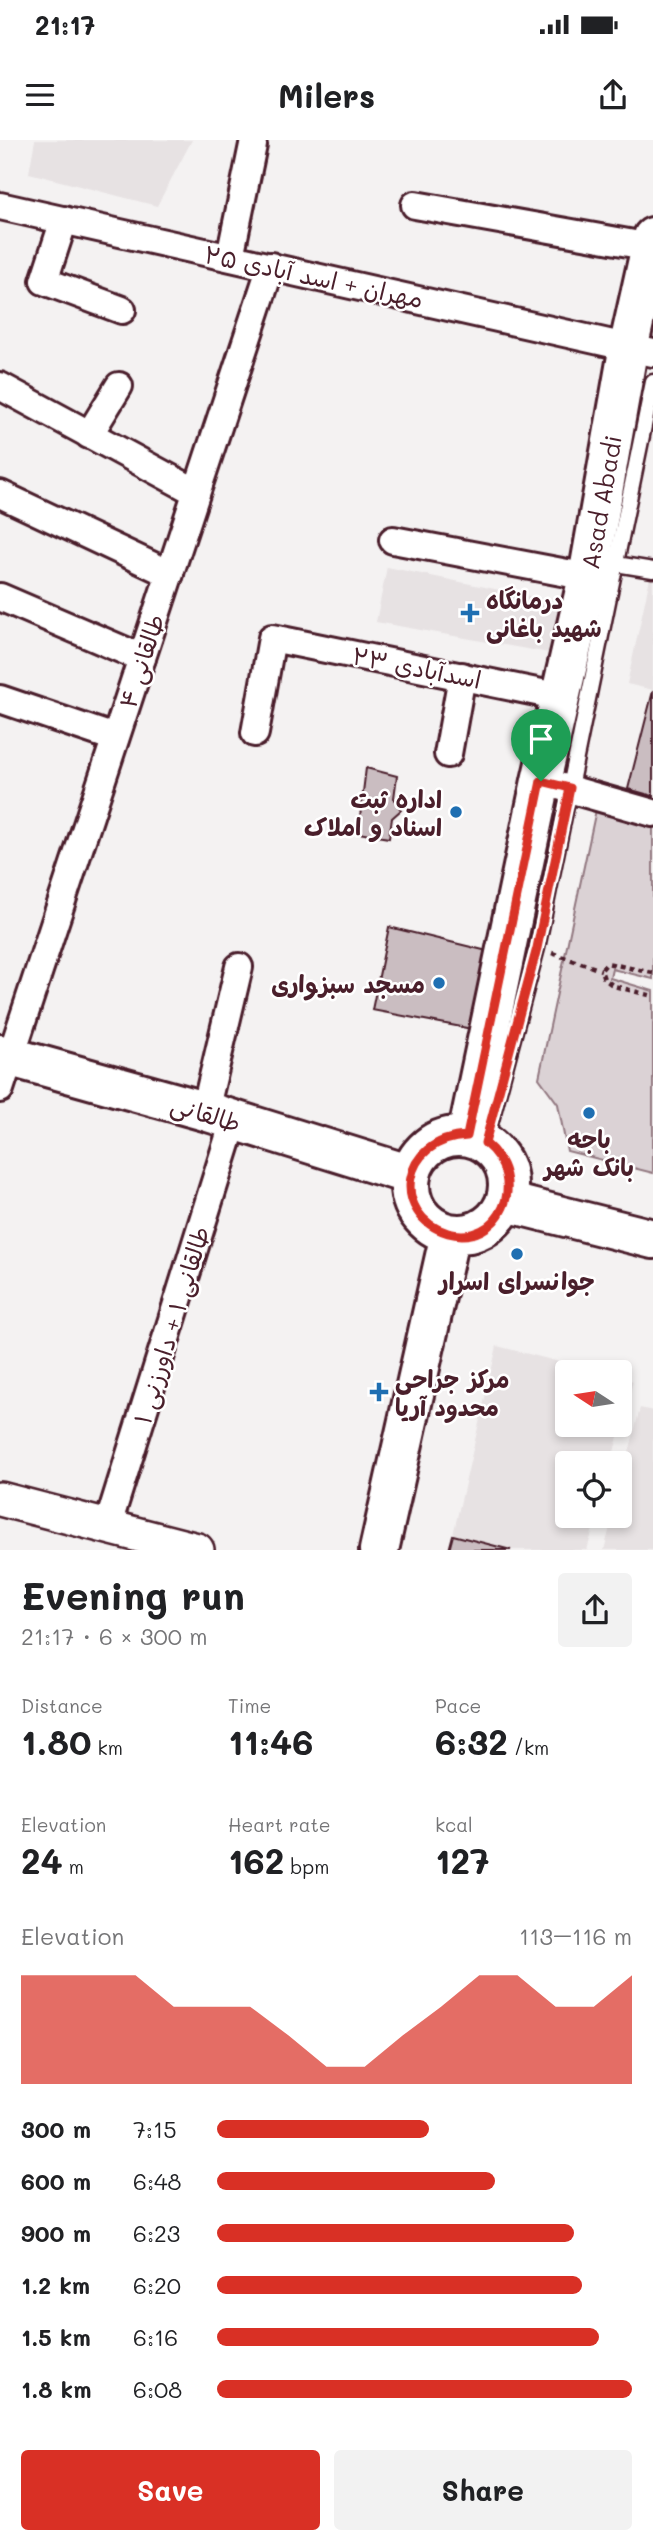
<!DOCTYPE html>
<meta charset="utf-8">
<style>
body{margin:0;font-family:Mali,"Playpen Sans Arabic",sans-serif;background:#f2f2f2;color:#202124;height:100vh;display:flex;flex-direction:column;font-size:26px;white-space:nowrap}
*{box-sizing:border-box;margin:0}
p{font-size:23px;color:#757577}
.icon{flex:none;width:38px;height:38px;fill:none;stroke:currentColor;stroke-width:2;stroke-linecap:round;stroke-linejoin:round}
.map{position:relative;height:1410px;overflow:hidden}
.side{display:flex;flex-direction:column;background:#fff;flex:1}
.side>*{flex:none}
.needle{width:46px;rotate:282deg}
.tools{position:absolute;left:555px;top:1220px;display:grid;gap:14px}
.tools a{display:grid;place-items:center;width:77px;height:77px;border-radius:7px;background:#fff;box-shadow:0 4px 10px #0003;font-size:35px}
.pin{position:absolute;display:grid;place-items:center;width:60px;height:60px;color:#fff;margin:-72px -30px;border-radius:50% 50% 50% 0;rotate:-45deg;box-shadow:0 0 7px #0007}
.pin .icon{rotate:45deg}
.round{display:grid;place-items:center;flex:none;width:74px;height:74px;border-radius:7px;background:#f2f2f2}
.overview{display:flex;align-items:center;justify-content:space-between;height:119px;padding:0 21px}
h1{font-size:38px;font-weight:700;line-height:52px}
.metrics{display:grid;grid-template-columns:repeat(3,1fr);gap:10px;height:119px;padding:7px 21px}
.metrics div{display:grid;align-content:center}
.metrics b{font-size:35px;font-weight:700}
.metrics small{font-size:19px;font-weight:400}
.metrics p{font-size:19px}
.chart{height:196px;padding:14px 21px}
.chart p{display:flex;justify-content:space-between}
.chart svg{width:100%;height:126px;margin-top:7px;fill:#d93025;opacity:.7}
.primary-button{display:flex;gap:14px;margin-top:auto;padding:14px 21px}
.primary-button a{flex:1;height:80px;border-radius:7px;background:#d93025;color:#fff;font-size:28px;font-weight:700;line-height:80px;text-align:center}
.primary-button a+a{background:#f2f2f2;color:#202124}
ul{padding:0 21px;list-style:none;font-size:23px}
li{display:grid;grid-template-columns:112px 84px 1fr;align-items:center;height:52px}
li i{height:18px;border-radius:9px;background:#d93025}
.status{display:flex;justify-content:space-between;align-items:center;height:49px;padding:0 35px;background:#fff;direction:ltr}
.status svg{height:19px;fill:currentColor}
header{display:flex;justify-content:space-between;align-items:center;height:91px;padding:0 21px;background:#fff;font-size:32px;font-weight:700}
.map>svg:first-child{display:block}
.built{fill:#e7e2e3}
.green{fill:#dbd2d5;stroke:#927880;stroke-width:2}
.building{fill:#cabdc1;stroke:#4a1f2b;stroke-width:2}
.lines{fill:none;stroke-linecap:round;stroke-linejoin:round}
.service-casing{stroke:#4a1f2b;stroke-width:19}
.minor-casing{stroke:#4a1f2b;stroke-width:32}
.tertiary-casing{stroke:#4a1f2b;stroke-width:38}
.secondary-casing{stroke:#4a1f2b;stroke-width:44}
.path{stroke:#4a1f2b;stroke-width:4.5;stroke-dasharray:5 5;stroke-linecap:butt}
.service{stroke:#fff;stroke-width:14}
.minor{stroke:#fff;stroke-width:26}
.tertiary{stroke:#fff;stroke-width:33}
.secondary{stroke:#fff;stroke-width:38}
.route-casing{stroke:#fff;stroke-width:14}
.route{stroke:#d93025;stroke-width:9}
.poi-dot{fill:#1f6fb2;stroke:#fff;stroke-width:2.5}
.labels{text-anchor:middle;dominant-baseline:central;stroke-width:5;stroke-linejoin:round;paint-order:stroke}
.street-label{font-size:24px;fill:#4a1f2b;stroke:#fff}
.poi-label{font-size:24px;font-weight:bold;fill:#4a1f2b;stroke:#fff;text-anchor:start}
</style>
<div class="status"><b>21:17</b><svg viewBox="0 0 49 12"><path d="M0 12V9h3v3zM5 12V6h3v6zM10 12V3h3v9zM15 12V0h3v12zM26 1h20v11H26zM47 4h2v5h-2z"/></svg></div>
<header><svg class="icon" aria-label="menu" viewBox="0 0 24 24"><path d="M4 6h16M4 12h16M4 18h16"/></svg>Milers<svg class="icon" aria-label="share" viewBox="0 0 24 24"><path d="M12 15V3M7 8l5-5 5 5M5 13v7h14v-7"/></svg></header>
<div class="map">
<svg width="653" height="1410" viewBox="0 0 653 1410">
<rect width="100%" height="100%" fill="#f4f2f2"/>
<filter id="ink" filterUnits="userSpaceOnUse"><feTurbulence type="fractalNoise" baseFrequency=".0143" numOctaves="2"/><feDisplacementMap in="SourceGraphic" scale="14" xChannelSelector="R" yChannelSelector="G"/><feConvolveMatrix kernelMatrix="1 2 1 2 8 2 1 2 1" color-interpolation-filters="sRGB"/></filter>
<g filter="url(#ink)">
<g class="built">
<path d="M35,0H192L157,66L29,33Z"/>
<path d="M653,424V550L627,544Z"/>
<path d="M387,427L563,463L555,514L376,482Z"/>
<path d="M497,1206L599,1232H567V1284H620V1237L633,1241L611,1323H567V1376H597L587,1410H511L453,1395Z"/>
<path d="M640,1268L653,1271V1410H604L613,1376H620V1349Z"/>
</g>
<path class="green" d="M601,646L653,659V839L612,829L610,838L653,851V1033L567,1011L558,964L539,938Z"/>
<g class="building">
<path d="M653,551V656L628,649Z"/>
<path d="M366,628L397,636L394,658L401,670L392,678L389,698L358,693Z"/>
<path d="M389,787L508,816L488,892L372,870Z"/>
<path d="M453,1395L511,1410H449Z"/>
</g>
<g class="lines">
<defs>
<g id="service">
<path d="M616,424L653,430"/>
<path d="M485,1003L537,808L653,242"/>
</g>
<g id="minor">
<path d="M415,65L651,107"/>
<path d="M0,66L653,213"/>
<path d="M64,80L44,141L122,170"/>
<path d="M230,117L253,5"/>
<path d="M0,246L196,352"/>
<path d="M89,295L119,246"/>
<path d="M0,354L170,434"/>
<path d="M393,400L588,437"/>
<path d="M0,457L142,518"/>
<path d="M0,559L115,598"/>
<path d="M255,593L272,498L561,557"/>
<path d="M448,614L462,536"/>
<path d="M541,641L653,673"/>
<path d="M0,949L271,126"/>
<path d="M205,971L239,827"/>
<path d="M107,1388L234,981"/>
</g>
<path id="tertiary" d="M0,1359L197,1410"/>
<g id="secondary">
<path d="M0,914L205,971L411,1035"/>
<path d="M467,996L541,641L588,437L629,205L653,97"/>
<circle cx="459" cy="1045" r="49"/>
<path d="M506,1062L653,1099"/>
<path d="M379,1410L450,1094"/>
</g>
</defs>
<use href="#service" class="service-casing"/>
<use href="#minor" class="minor-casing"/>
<use href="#tertiary" class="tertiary-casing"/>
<use href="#secondary" class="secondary-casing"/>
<g class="path">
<path d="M552,813L601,830"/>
<path d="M653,833L607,823L601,830L604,839L614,846L653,856"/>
</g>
<use href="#service" class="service"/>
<use href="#minor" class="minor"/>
<use href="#tertiary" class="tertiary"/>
<use href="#secondary" class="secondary"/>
</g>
</g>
<g class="lines" filter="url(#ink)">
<defs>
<path id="route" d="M541,641L570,648L537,808L485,1003C531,1041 499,1107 448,1093C391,1076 399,999 467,996Z"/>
</defs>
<use href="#route" class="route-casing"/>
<use href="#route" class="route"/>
</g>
<g class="poi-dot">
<path d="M466.5 462.5h7v7h7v7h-7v7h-7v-7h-7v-7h7z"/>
<circle cx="456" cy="672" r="7"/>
<circle cx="439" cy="843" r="7"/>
<circle cx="589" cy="973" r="7"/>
<circle cx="517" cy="1114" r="7"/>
<path d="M375.5 1241.5h7v7h7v7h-7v7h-7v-7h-7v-7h7z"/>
</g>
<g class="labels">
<g class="street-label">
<text transform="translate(314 136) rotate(12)">مهران + اسد آبادی ۲۵</text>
<text transform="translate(601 362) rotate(-80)">Asad Abadi</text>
<text transform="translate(141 521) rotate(-72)">طالقانی ۴</text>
<text transform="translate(417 527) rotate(11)">اسدآبادی ۲۳</text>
<text transform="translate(206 973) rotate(17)">طالقانی</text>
<text transform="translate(171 1185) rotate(-73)">طالقانی ۱ + داورزنی ۱</text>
</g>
<g class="poi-label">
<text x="486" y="459">درمانگاه<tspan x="486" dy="28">شهید باغانی</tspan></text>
<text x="442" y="658" text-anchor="end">اداره ثبت<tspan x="442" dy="28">اسناد و املاک</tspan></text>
<text x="425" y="843" text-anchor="end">مسجد سبزواری</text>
<text x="589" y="998" text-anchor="middle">باجه<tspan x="589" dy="28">بانک شهر</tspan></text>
<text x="517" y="1140" text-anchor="middle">جوانسرای اسرار</text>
<text x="395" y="1238">مرکز جراحی<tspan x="395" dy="28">محدود آریا</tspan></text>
</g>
</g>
</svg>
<div class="tools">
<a><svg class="needle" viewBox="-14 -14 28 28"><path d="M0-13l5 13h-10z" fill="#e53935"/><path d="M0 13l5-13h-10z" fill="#757577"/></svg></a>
<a><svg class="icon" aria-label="locate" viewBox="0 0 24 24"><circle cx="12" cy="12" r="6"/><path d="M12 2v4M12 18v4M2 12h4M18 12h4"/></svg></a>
</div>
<div class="pin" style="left:541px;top:641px;background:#1e9e55"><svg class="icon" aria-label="arrive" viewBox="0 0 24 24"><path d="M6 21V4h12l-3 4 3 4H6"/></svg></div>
</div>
<section class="side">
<div class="overview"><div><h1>Evening run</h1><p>21:17 · 6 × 300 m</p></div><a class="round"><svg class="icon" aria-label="share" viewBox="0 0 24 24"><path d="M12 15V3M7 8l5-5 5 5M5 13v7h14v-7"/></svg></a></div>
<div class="metrics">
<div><p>Distance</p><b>1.80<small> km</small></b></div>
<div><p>Time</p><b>11:46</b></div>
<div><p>Pace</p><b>6:32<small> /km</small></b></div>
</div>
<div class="metrics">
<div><p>Elevation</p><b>24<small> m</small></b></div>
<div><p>Heart rate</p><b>162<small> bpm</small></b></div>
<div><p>kcal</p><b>127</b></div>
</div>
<div class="chart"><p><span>Elevation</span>113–116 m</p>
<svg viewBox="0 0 160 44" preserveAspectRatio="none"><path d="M0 44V6L10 6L20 6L30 6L40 17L50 17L60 17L70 27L80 38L90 38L100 27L110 17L120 6L130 6L140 17L150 17L160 6V44z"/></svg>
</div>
<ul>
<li><b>300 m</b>7:15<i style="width:51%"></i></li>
<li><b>600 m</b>6:48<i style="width:67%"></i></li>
<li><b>900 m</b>6:23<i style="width:86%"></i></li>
<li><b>1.2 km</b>6:20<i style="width:88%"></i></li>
<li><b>1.5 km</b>6:16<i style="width:92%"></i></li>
<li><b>1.8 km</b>6:08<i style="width:100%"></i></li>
</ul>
<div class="primary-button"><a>Save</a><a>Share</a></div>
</section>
